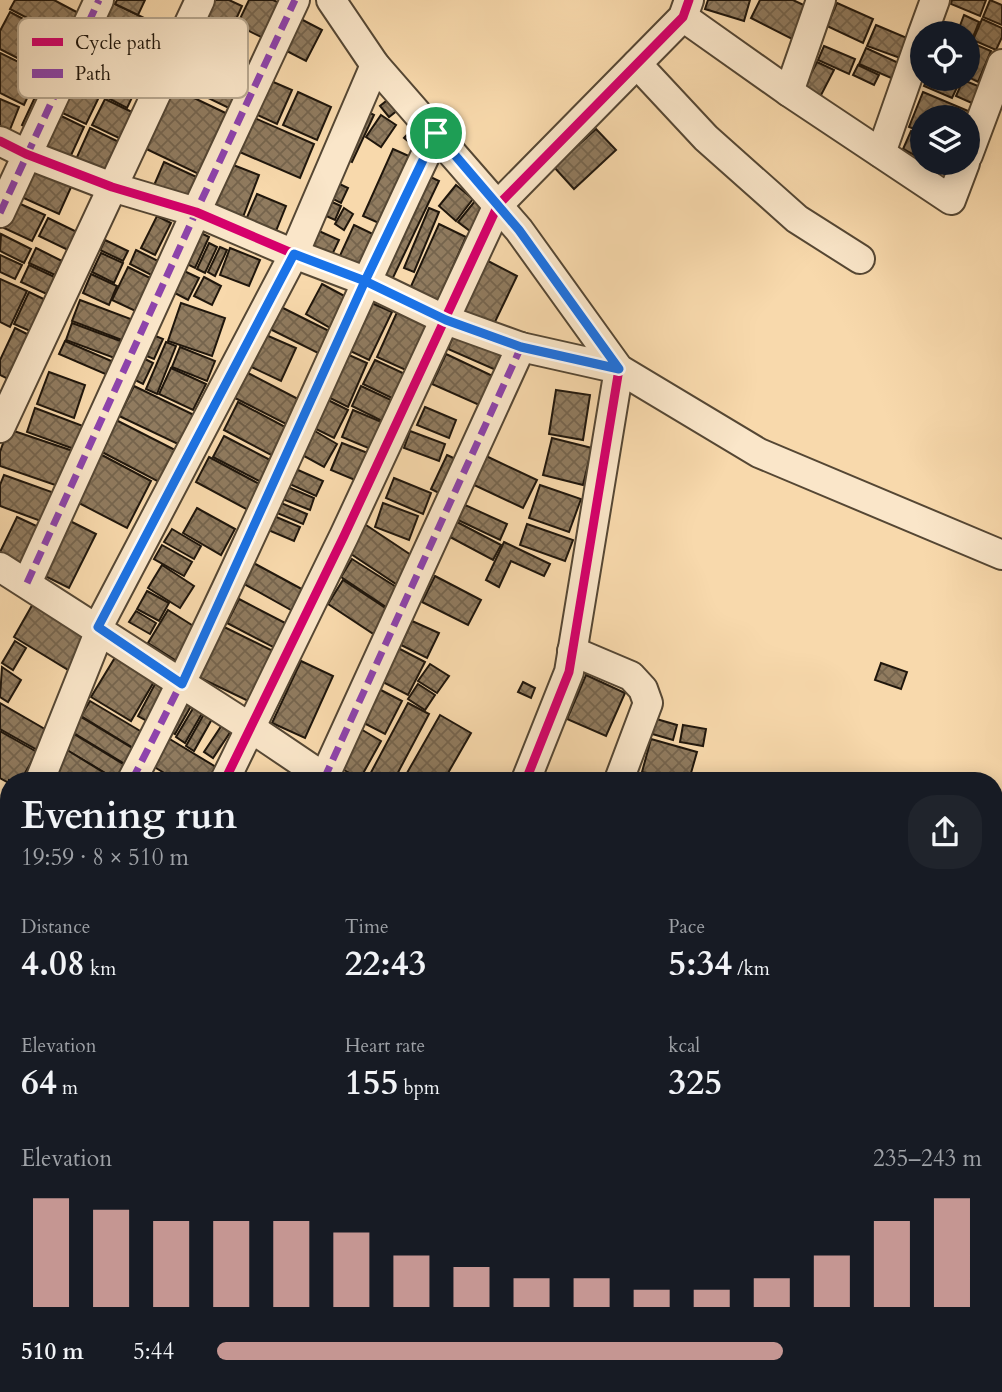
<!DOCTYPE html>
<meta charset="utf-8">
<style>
body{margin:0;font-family:Cardo,serif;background:#20242c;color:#f1f3f6;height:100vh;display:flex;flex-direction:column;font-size:26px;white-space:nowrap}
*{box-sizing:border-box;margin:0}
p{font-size:23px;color:#9ea1a6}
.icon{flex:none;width:38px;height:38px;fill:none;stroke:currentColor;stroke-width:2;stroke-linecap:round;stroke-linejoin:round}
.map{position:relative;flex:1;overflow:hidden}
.panel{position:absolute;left:0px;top:772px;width:1003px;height:621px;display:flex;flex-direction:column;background:#171b24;border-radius:28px 28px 0 0;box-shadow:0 4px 18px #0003}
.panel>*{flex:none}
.buttons{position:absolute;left:910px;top:21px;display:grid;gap:14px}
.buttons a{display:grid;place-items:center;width:70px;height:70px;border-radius:50%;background:#171b24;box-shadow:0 4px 18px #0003;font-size:35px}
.pin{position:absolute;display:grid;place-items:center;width:60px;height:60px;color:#fff;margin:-30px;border:4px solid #fff;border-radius:50%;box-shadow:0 2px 7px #0007}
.round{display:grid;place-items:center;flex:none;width:74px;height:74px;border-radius:28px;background:#20242c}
.overview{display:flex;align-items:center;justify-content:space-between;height:119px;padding:0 21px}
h1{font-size:38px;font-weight:700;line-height:52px}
.metrics{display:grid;grid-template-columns:repeat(3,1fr);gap:10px;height:119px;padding:7px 21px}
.metrics div{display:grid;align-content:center}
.metrics b{font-size:35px;font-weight:700}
.metrics small{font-size:19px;font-weight:400}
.metrics p{font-size:19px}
.chart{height:196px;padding:14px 21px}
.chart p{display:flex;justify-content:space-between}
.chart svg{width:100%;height:126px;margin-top:7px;stroke:#c59692;stroke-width:6}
ul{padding:0 21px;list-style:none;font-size:23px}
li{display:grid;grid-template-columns:112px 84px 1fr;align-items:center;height:52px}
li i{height:18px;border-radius:9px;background:#c59692}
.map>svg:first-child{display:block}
.building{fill:url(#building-cross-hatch);stroke:#1f160c;stroke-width:2}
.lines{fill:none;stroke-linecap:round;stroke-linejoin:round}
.street-casing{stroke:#554734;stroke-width:32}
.street{stroke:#fae6c9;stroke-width:28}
.quiet{stroke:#8e44ad;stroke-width:7;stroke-dasharray:14 7;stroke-linecap:butt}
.cycleway-casing{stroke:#fae6c9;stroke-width:13}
.cycleway{stroke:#d6006c;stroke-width:9}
.route-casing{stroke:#fff;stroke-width:14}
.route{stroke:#1a73e8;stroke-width:9}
.key{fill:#fae6c9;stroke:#b8a890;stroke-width:2}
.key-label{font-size:19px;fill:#1f160c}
</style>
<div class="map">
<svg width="1002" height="1392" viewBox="0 0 1002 1392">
<defs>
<pattern id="building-cross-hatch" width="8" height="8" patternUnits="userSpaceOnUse" patternTransform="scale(1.75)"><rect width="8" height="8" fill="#907b5f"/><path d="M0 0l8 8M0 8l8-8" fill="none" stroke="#75644d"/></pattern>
</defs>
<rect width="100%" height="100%" fill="#f8d9ac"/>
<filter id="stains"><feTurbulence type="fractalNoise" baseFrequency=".00286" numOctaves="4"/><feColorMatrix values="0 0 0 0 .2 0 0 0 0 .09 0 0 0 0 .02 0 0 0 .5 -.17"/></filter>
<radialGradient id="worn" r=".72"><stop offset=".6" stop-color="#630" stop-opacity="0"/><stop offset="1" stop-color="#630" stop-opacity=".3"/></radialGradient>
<g class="building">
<path d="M15,0H54L86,17L73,42L10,9Z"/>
<path d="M107,0L169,30L161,49L97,19Z"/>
<path d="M117,0H145L138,15L115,4Z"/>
<path d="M210,0H229L242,6L229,35L200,22Z"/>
<path d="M249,0H273L284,5L267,40L237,25Z"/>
<path d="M708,0H750L744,21L705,9Z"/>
<path d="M760,0H793L810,8L794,40L751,18Z"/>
<path d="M952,0H986L980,16L951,4Z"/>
<path d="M990,0L1002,5V25L983,17Z"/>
<path d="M837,3L873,19L863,43L827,26Z"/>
<path d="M10,12L71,44L54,77L0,49V31Z"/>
<path d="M964,15L979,22L973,37L958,31Z"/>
<path d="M295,16L322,30L306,61L279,47Z"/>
<path d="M982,19L1002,28V37L996,50L973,40Z"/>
<path d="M876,25L907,38L900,58L867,46Z"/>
<path d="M972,43L991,51L978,82L968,77V53Z"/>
<path d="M824,46L855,59L849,74L818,60Z"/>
<path d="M866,48L905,66L898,81L859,64Z"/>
<path d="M0,53L39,72L24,105L0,93Z"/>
<path d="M186,54L248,85L235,111L173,81Z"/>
<path d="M817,62L834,70L819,99L802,91Z"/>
<path d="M858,65L879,75L874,85L853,75Z"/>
<path d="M114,74L138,85L127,108L104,96Z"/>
<path d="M264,78L292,90L277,124L249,111Z"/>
<path d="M927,79H961L952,98L924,86Z"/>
<path d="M69,80L100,95L86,124L56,110Z"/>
<path d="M963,80L983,88L976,105L956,96Z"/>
<path d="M42,82L54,88L34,131L22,125Z"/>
<path d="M169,86L234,117L205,177L140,146Z"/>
<path d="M298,92L331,107L317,140L283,125Z"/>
<path d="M923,92L973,113L968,117H922V132L909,127Z"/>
<path d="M390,98L399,109L389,117L380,106Z"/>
<path d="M0,99L19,107L9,132L0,128Z"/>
<path d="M105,99L134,113L121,139L92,125Z"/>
<path d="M362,109L374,115L352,162L340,157Z"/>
<path d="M55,113L84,127L68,162L39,148Z"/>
<path d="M381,115L396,125L381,147L366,137Z"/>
<path d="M250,116L314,144L300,178L235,150Z"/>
<path d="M415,126L426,135L415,147L404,138Z"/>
<path d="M90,128L121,143L104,179L73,166Z"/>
<path d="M596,129L616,150L574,189L554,167Z"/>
<path d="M911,131L922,136V148L918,157L903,149Z"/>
<path d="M393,149L420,161L390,228L363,216Z"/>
<path d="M223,161L259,175L243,217L207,204Z"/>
<path d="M164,162L203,180L190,208L152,190Z"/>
<path d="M30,166L72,185L59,214L17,195Z"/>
<path d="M420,172L439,181L389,286L370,277Z"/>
<path d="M329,179L348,188L341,203L323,194Z"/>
<path d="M456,185L473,199L456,221L439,206Z"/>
<path d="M257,194L286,206L272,241L242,229Z"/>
<path d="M321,197L341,206L335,220L315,211Z"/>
<path d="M475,201L487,210L470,231L458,222Z"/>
<path d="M16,202L45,215L32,241L4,228Z"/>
<path d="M344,208L353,214L344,230L335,224Z"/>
<path d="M429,208L439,212L414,272L404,268Z"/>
<path d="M157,216L171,223L155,255L141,248Z"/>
<path d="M48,218L79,233L70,251L39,236Z"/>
<path d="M439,224L466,237L436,305L408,293Z"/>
<path d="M354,225L377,236L361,271L338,260Z"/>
<path d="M310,227L339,240L330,259L302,247Z"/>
<path d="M199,232L209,237L195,268L185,263Z"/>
<path d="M1,234L31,249L24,263L0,251Z"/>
<path d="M105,240L128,251L123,261L100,250Z"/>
<path d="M209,243L217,247L205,273L197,269Z"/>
<path d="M220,247L227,250L215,276L208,272Z"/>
<path d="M36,248L62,261L55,275L29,263Z"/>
<path d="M230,248L260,260L249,286L220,275Z"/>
<path d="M136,250L170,267L163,281L130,264Z"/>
<path d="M101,253L123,263L114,283L92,272Z"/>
<path d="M0,255L22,265L15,279L0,272Z"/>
<path d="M486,260L517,276L493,326L461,311Z"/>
<path d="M29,265L61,280L53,297L21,282Z"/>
<path d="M128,267L160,283L144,315L112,300Z"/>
<path d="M182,270L199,278L188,300L171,291Z"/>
<path d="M91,274L117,286L109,305L83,293Z"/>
<path d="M204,277L221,286L212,305L194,296Z"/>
<path d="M0,279L27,291L10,327L0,322Z"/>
<path d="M322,284L350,299L334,330L306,314Z"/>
<path d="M29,292L52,303L37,334L14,324Z"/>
<path d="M80,300L136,321L127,342L72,321Z"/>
<path d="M365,300L392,312L369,360L342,347Z"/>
<path d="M181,303L225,318L212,356L168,341Z"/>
<path d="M273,303L331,332L320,354L262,325Z"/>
<path d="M398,310L429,324L408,371L377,357Z"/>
<path d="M72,323L134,346L128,363L66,340Z"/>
<path d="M15,328L33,337L12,381L0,375V360Z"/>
<path d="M259,332L296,348L281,381L245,364Z"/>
<path d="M454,334L511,360L505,374L448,349Z"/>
<path d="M153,335L163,339L154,359L144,355Z"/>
<path d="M65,341L116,363L110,376L59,354Z"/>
<path d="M166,342L176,346L157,394L146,389Z"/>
<path d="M180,347L215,361L207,381L172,367Z"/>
<path d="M340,351L367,363L348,407L322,394Z"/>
<path d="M446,354L499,379L486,408L432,384Z"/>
<path d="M143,358L153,363L143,384L133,379Z"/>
<path d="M375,360L407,375L396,400L363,384Z"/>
<path d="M171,368L206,384L193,410L159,394Z"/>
<path d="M49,372L85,385L74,418L37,404Z"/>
<path d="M246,372L298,399L286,424L233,397Z"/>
<path d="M134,386L194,415L180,445L119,416Z"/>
<path d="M361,386L391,400L382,421L352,406Z"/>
<path d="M556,390L590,395L583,440L549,434Z"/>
<path d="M322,397L348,410L334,438L308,425Z"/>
<path d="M238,402L287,428L273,456L224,430Z"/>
<path d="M425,407L456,420L449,438L417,425Z"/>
<path d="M35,408L83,426L74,449L27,432Z"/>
<path d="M353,410L384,423L373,450L342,437Z"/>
<path d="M116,420L177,451L161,483L100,451Z"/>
<path d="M308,427L337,444L324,467L295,451Z"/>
<path d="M8,429L73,451L61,487L0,466V452Z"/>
<path d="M410,431L445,444L439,461L404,448Z"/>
<path d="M224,436L274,462L263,483L213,457Z"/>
<path d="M552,438L592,448L583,485L543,475Z"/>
<path d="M342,443L373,455L362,483L331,470Z"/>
<path d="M100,454L151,481L127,528L75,501Z"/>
<path d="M447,455L464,463L447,497L431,489Z"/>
<path d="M486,456L537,480L523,508L472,484Z"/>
<path d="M209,457L263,486L250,511L196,482Z"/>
<path d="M289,466L323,481L316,496L283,481Z"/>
<path d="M4,475L60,495L49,524L0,506V485Z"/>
<path d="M394,478L431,493L423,514L386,498Z"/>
<path d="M281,484L314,498L310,510L275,496Z"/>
<path d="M540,485L581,499L569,532L529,518Z"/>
<path d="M274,500L307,514L303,524L270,510Z"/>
<path d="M383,503L418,516L409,540L375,527Z"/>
<path d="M465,505L507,524L500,540L458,520Z"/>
<path d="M197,508L235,529L221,555L183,533Z"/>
<path d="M267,513L300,527L294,541L261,527Z"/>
<path d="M17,517L45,530L24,574L0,562V552Z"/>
<path d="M66,519L96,534L69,588L39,573Z"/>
<path d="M457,522L501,545L493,560L450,537Z"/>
<path d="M363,523L420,561L402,588L345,550Z"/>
<path d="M527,524L573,540L565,561L520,545Z"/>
<path d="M172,529L201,546L194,559L164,542Z"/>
<path d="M504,542L550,564L544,576L511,561L499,587L486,580Z"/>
<path d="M162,545L192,562L184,576L154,559Z"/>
<path d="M352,559L401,590L389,609L341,577Z"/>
<path d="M248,560L309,593L298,614L237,580Z"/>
<path d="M162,565L194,586L180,608L148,588Z"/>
<path d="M435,576L481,600L468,625L422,602Z"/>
<path d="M343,580L390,611L375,635L328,604Z"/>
<path d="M147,591L169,603L159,621L137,609Z"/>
<path d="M239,599L289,625L277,649L227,623Z"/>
<path d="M34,602L90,635L70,671L14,637Z"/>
<path d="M168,610L203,632L183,665L148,643Z"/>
<path d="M136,611L156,623L150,634L129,622Z"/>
<path d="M412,621L439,633L427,658L401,645Z"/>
<path d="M216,623L281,655L257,705L192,674Z"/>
<path d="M15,641L26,648L13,670L2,663Z"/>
<path d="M398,648L425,662L408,695L381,681Z"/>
<path d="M116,656L155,680L131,721L91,697Z"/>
<path d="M301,661L333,676L305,738L272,723Z"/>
<path d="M881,663L907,672L901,689L875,680Z"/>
<path d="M430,664L449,676L437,693L418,681Z"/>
<path d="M2,667L21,680L8,702L0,697Z"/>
<path d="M586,675L625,693L606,736L567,719Z"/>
<path d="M523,682L535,688L531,698L518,692Z"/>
<path d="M155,684L173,694L156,726L138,716Z"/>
<path d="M418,684L435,695L425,710L408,699Z"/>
<path d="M377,688L402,701L385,734L360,721Z"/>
<path d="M183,695L194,701L175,734L165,728Z"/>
<path d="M90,701L152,738L143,754L81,716Z"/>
<path d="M0,703L50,732L39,751L0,729Z"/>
<path d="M408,703L429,714L394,780H367Z"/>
<path d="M195,705L204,710L185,743L176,737Z"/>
<path d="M204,714L212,719L194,751L186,746Z"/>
<path d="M440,715L471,733L444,780H403Z"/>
<path d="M81,717L142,754L133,769L72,732Z"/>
<path d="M653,718L677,725L673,740L649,733Z"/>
<path d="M222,725L231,731L213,758L204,752Z"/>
<path d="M683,725L706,729L703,746L680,742Z"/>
<path d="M359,728L381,741L360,779L337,766Z"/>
<path d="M0,731L37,752L21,780H9V783L0,778Z"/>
<path d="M74,734L133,770L127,780H117L65,749Z"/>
<path d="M168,738L221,770L215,780H176L151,765Z"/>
<path d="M651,739L697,752L689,780H674L642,772Z"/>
<path d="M67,750L116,780H55L50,778Z"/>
<path d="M9,1001V1032L1,1040L0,1010Z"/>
<path d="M0,1094L9,1101V1128L0,1140Z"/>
<path d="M9,1133V1152L3,1159L0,1156V1143Z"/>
<path d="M0,1260L9,1268V1333L0,1325Z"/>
<path d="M994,1283L1002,1285V1306L994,1303Z"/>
<path d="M994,1308L1002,1310V1330L994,1328Z"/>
<path d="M994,1333L1002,1336V1360L994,1358Z"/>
<path d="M96,1384H134L141,1392H88Z"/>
<path d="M304,1384H354L357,1387L354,1392H297Z"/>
</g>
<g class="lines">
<defs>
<g id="street">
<path d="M331,0L375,65L519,230L619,369L759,453L1002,555"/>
<path d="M683,17L789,92L951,200L965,163"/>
<path d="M923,33L935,0"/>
<path d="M637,64L706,138L797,219L860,259"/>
<path d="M789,92L821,0"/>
<path d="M0,141L26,154L112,187L196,212L294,254L365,281L446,320L521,347L619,369L569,672L526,780"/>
<path d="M881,153L922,36"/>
<path d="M968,155L1002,64"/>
<path d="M0,213L99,0"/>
<path d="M0,428L200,0"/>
<path d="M0,567L251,728L328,780"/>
<path d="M27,583L196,212L295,0"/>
<path d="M572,651L631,676L643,689L648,703L619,780"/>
<path d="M40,780L100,630L98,627L294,254L375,65"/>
<path d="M132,780C242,569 333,348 436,133"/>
<path d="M225,780L344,536L498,205L683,17L689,0"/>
<path d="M323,780L521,347"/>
<path d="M0,841L9,849"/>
<path d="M684,1384L695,1392"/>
<path d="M382,1392L386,1384"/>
</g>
</defs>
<use href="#street" class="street-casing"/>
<use href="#street" class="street"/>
<g class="quiet">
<path d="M0,213L99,0"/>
<path d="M27,583L196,212L295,0"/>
<path d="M324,779L521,347"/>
<path d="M132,780C242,569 333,348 436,133"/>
</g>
<defs>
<g id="cycleway">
<path d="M0,141L26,154L112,187L196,212L294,254L365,281L446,320L521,347L619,369L569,672L526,780"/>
<path d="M225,780L344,536L498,205L683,17L689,0"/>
</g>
</defs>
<use href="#cycleway" class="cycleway-casing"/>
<use href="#cycleway" class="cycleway"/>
</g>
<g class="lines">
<defs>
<path id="route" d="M436,133L365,281L294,254L98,627L182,684L365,281L446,320L521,347L619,369L519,230L436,133"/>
</defs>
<use href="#route" class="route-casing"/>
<use href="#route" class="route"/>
</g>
<rect x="18" y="18" width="230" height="80" rx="10" class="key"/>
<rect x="32" y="38" width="31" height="8" fill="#d6006c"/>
<rect x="32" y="69" width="31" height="9" fill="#8e44ad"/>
<g class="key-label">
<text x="75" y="49">Cycle path</text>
<text x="75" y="80">Path</text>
</g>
<rect width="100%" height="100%" filter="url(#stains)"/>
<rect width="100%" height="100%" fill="url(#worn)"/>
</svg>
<div class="buttons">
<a><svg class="icon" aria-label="locate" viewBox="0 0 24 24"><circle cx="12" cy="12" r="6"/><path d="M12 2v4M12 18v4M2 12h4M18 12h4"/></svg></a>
<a><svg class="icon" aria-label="layers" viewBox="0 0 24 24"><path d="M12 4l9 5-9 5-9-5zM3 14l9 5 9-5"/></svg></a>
</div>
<div class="pin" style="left:436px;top:133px;background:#1e9e55"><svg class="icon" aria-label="arrive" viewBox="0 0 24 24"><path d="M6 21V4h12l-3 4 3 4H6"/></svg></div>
<section class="panel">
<div class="overview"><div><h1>Evening run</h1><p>19:59 · 8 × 510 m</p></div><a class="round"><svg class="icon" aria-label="share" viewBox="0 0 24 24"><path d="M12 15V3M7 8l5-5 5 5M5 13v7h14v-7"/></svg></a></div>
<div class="metrics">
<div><p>Distance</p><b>4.08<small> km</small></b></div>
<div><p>Time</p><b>22:43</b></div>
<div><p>Pace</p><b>5:34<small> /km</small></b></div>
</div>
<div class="metrics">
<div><p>Elevation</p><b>64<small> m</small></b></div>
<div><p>Heart rate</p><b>155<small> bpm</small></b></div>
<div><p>kcal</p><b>325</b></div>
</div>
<div class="chart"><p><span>Elevation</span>235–243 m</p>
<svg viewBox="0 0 160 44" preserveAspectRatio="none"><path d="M5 44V6M15 44V10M25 44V14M35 44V14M45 44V14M55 44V18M65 44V26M75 44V30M85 44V34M95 44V34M105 44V38M115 44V38M125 44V34M135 44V26M145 44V14M155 44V6"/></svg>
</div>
<ul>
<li><b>510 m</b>5:44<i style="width:74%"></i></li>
</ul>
</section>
</div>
